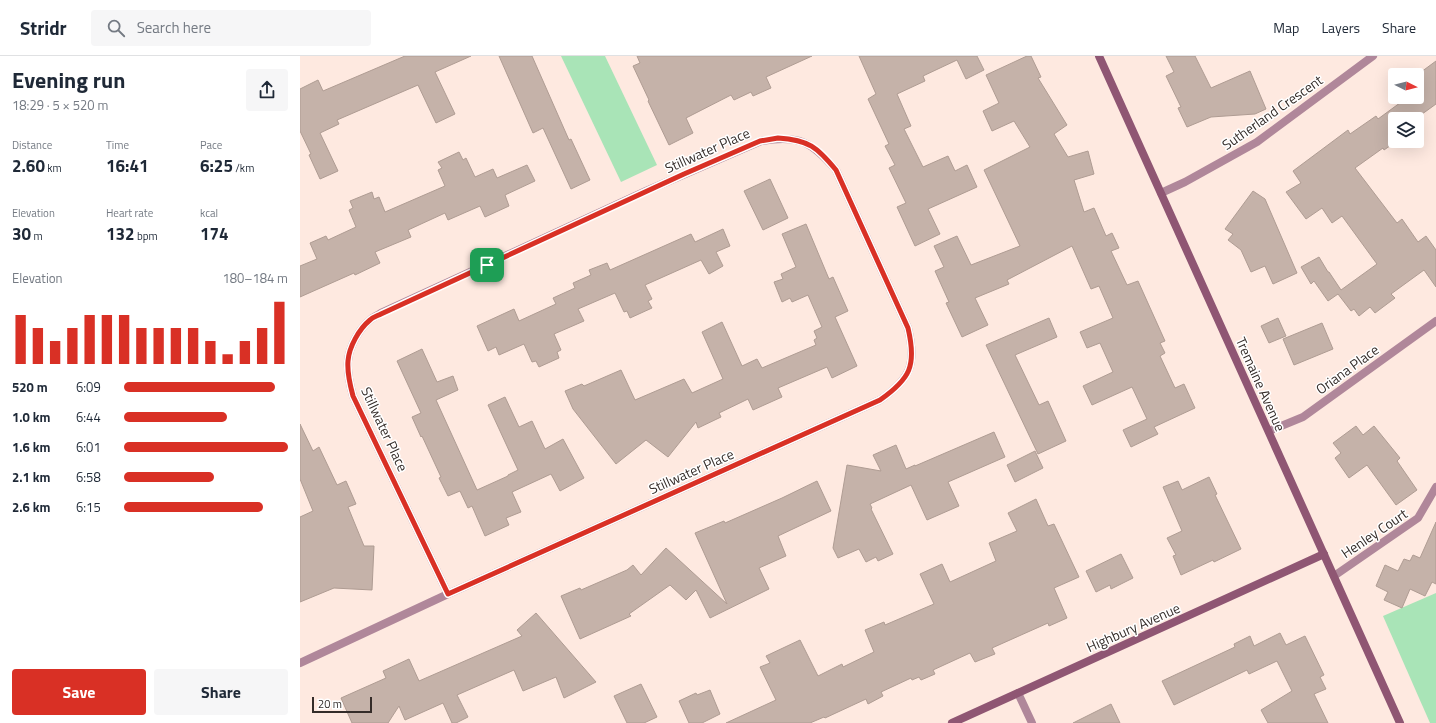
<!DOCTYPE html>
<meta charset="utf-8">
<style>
body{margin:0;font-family:"Titillium Web",sans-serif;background:#f6f6f7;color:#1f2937;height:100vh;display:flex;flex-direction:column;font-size:15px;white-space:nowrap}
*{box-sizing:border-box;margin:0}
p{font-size:13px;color:#747a83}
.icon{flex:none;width:22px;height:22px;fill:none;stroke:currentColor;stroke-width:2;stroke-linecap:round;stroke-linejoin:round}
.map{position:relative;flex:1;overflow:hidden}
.drawer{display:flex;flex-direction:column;background:#fff;width:300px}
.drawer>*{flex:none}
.needle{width:26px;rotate:96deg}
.controls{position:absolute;left:1088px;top:12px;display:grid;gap:8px}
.controls a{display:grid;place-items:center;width:36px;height:36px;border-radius:4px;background:#fff;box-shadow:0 4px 16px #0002;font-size:20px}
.scale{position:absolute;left:12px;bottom:10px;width:60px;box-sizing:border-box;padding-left:4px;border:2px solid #342c29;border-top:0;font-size:11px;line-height:14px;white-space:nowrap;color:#342c29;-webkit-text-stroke:3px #fff;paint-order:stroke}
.pin{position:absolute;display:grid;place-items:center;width:34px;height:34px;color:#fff;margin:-17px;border-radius:8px;box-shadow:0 2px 6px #0006}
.round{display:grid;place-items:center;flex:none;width:42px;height:42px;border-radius:4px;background:#f6f6f7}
.headline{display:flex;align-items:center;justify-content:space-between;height:68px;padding:0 12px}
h1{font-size:22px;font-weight:700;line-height:30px}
.stats{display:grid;grid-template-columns:repeat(3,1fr);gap:6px;height:68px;padding:4px 12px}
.stats div{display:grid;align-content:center}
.stats b{font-size:17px;font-weight:700}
.stats small{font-size:11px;font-weight:400}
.stats p{font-size:11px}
.chart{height:112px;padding:8px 12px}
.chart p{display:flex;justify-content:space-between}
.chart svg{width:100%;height:72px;margin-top:4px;stroke:#d93025;stroke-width:6}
.primary-button{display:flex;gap:8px;margin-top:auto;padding:8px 12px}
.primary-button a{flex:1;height:46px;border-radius:4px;background:#d93025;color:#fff;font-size:16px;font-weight:700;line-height:46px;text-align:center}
.primary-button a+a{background:#f6f6f7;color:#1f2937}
ul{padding:0 12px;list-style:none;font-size:13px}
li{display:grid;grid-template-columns:64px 48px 1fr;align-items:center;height:30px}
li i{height:10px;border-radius:5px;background:#d93025}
header{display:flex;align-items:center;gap:24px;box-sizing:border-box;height:56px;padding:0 20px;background:#fff;border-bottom:1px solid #e0e1e3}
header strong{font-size:19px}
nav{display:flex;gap:22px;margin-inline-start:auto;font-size:14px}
.search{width:280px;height:36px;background:#f6f6f7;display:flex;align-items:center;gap:10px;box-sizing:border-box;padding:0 14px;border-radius:4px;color:#747a83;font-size:15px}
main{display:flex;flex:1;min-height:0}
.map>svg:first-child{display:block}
.green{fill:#a9e4b7}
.building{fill:#c5b2a9;stroke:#af9c93}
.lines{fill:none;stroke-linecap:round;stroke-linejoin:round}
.street{stroke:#b0879a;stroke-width:8}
.secondary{stroke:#8f5673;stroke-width:8}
.route-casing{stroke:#fff;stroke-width:8}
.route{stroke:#d93025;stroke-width:5}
.labels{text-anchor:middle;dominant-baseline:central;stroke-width:3;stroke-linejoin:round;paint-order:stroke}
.street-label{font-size:14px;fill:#342c29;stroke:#fff}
</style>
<header>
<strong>Stridr</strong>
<div class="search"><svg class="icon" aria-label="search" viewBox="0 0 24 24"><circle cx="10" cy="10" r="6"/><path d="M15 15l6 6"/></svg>Search here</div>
<nav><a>Map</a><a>Layers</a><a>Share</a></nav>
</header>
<main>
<section class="drawer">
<div class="headline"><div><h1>Evening run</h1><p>18:29 · 5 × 520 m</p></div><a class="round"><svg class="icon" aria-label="share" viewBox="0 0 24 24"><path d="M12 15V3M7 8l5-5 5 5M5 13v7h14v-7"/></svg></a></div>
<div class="stats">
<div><p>Distance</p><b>2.60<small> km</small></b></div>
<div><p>Time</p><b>16:41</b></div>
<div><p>Pace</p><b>6:25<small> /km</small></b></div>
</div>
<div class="stats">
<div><p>Elevation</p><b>30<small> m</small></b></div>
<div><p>Heart rate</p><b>132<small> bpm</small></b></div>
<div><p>kcal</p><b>174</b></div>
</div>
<div class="chart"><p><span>Elevation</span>180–184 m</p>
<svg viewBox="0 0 160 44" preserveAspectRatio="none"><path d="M5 44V14M15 44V22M25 44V30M35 44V22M45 44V14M55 44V14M65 44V14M75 44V22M85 44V22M95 44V22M105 44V22M115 44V30M125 44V38M135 44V30M145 44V22M155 44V6"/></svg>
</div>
<ul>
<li><b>520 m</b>6:09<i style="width:92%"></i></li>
<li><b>1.0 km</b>6:44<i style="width:63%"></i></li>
<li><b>1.6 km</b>6:01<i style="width:100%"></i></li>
<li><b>2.1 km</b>6:58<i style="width:55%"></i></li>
<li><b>2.6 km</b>6:15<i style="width:85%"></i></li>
</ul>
<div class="primary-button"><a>Save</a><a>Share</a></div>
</section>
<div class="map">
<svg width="1136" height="667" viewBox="0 0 1136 667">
<rect width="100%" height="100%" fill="#fee9e0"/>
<g class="green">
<path d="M261,0H305L357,109L321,126Z"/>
<path d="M1136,537V667H1130L1083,560Z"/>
</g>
<g class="building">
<path d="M105,0H171L135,16L155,58L136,67L118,29L37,64L39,68L20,77L38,115L20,123L9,99L11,98L0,75V33L18,24L23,35Z"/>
<path d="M199,0H232L269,84L271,83L290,124L271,133L243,72L233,77Z"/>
<path d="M337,0H512L466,21L471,32L453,40L451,36L434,44L431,39L386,62L393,77L369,89L348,45L349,44L333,10L340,7Z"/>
<path d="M559,0H677L684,14L666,23L657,4L623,20L625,25L597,38L611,70L604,73L623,111L648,100L655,115L667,109L677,131L628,153L640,178L615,190L597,151L606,147L589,112L595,109L585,90L589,88L568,43L576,38Z"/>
<path d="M727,0H731L741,21L738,22L767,69L754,78L768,101L788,95L794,118L774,124L784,156L794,152L806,180L812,177L819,192L811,195L827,229L838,225L865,285L860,287L865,297L860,300L875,332L884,328L895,352L854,371L858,378L831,391L823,374L847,363L832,331L792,349L783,330L813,316L800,287L787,292L780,276L813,262L799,230L791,233L772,190L707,224L709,228L675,242L688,269L662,281L646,247L649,246L635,215L644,211L634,190L657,180L671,209L720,190L684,114L730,91L714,65L692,75L683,55L699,47L686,19Z"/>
<path d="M866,0H895L911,32L950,15L966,53L955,58L911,61L887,71L878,52L881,51L866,20L874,16Z"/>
<path d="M1136,5V48L1118,61L1123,67L1117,71V63H1095V85H1097L1084,94L1083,92L1055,112L1097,167L1102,163L1118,186L1126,180L1136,194V231L1124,214L1091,238L1095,242L1075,257L1070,251L1059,260L1054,253L1051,255L1038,238L1028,245L1014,225L1011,228L1001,211L1019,201L1028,216H1029L1041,234L1077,208L1042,160L1032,167L1022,152L1006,163L986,136L1001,127L993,115L1048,74L1050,78L1076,60L1078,63L1108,41H1117V19Z"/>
<path d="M159,96L163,104L166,102L175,121L193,113L197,122L227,109L235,125L205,139L209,150L185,161L180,150L148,164L145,157L108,174L111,181L75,196L80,207L55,219L54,217L0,241V210L17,203L10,187L26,180L28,184L56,171L49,154L53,152L50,145L72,136L74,143L79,141L85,156L145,130L138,114L142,112L138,106Z"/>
<path d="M470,123L488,162L463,174L444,135Z"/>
<path d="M953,135L965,143L997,217L973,228L965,210L951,216L941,194L928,184L933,178L925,173Z"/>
<path d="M506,168L529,223L533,221L548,255L535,261L557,310L532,322L527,311L478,332L482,341L453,354L448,343L419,357L421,361L398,372L396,366L368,401L346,384L316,408L273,353L265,335L282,328L284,330L321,314L335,344L384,323L392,337L423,323L402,276L422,266L442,310L457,303L462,312L516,289L514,284L517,282L514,275L522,271L508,239L492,246L490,242L482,246L474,226L483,223L481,218L496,211L482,178Z"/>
<path d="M423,173L430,190L416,196L423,210L409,218L401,204L345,229L352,243L348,245L352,252L330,262L327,255L324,256L315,237L278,253L284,265L254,278L261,294L257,296L259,302L239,311L236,305L232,306L224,288L199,299L196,291L188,295L177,270L214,253L219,265L256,248L253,242L275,232L273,227L291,219L289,214L307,207L310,214L391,178L395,186Z"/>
<path d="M749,262L757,281L715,299L739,349L748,345L766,385L738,398L686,289Z"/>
<path d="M978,262L986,280L969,287L961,270Z"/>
<path d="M1022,267L1033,293L994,309L983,283Z"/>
<path d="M122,293L137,326L153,320L158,334L136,344L177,434L208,420V419L218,414L188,349L205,341L219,371L232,365L245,393L263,383L284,422L260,435L251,418L212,436L221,456L206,462L209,469L185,480L172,450L168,452L160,435L148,440L139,422L141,421L122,380L121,381L112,361L121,357L97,305Z"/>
<path d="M0,368L13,395L19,391L37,429L46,425L56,448L48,451L64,490H74L72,534L34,532L0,546V461L13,455L0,423Z"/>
<path d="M1056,370L1063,379L1074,370L1100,402L1097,405L1117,434L1096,449L1067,409L1049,422L1035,402L1041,397L1033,387Z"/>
<path d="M694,376L705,401L648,426L659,450L627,464L611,429L570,448L572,452L571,453L593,498L578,505L576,501L566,506L559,493L538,502L533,492L547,409L581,415L573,399L596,389L606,413L615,409V410Z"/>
<path d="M735,395L743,412L715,426L707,409Z"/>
<path d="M909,421L917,438L915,439L941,493L914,506L913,504L881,519L873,500L876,499L867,482L882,475L863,431L878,425L882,434Z"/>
<path d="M517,425L531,455L478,480L486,500L459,512L469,533L410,562L396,534L386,544L370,529L329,558L331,560L280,583L261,540L280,532L281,534L327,514L333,509L341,519L366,492L427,548L395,477L424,465L425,467L482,442Z"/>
<path d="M736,443L748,470L754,468L779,521L754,532L767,562L749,570L748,567L692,592L695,598L675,606L670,597L633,614L635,618L621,624L619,621L612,624L611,622L581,636L583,640L568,648L566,643L525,662L524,661L510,667H426L476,644L460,611L470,607L466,600L500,584L518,620L542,608L543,611L574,596L565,574L584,566L585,569L634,548L620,518L642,508L650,526L696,505L689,487L717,475L708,457Z"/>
<path d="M1136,466V528L1132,526L1125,540L1110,533L1102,552L1084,544L1088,536L1076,530L1085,509L1098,515L1104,503L1110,505L1113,499L1120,502Z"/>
<path d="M821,498L833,522L811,533L810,529L796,536L786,515Z"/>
<path d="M236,557L296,626L264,642L256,621L223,635L214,614L157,639L168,661L156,667H152L143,647L105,664L99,650L88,667H52L41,642L86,622L83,615L109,603L119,625L222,580L217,574Z"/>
<path d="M980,577L986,589L1005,580L1024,619L1020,621L1026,633L1014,638L1028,667H968L961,654L992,635L977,605L949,618L947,614L874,649L862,625L935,591L934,588L950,580L954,590Z"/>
<path d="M341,628L357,661L344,667H327L314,640Z"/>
<path d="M410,634L420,658L402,667H389L379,645L396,637L397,639Z"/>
<path d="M811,648L820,667H773Z"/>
</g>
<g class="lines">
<g class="street">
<path d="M861,137L885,126L957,86L1073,0"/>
<path d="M969,375L1003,361L1136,265"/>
<path d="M1034,520L1118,462L1136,431"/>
<path d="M0,607L148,538L580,344C610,323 617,309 608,272L536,114C511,85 499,79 461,85L346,135L81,257C77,260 73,261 70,264C59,273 49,291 48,305C47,317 50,329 53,340L148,538"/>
<path d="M718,637L732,667"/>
</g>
<g class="secondary">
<path d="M799,0L1100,667"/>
<path d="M652,667L1024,498"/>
</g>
</g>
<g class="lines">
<defs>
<path id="route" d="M478,82C509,84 517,91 536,114L608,272C617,310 610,323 580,344L148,538L53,340C50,329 47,317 48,305C49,291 59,273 70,264C73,261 77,260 81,258L384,118L460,85Z"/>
</defs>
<use href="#route" class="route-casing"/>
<use href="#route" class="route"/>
</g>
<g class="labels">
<g class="street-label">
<text transform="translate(972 56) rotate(-35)">Sutherland Crescent</text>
<text transform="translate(407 94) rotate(-24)">Stillwater Place</text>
<text transform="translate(1047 313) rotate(-36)">Oriana Place</text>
<text transform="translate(961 328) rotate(66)">Tremaine Avenue</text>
<text transform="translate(85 373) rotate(65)">Stillwater Place</text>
<text transform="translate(391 415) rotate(-24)">Stillwater Place</text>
<text transform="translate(1074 477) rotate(-34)">Henley Court</text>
<text transform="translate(833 571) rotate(-24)">Highbury Avenue</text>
</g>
</g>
</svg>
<div class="controls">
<a><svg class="needle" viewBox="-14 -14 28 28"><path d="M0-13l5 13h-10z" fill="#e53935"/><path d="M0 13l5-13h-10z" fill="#747a83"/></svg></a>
<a><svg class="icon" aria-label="layers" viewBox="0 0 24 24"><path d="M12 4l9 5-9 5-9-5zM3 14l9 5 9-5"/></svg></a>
</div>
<div class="scale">20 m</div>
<div class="pin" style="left:187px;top:209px;background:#1e9e55"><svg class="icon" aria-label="arrive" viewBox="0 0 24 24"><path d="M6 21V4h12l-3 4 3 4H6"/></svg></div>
</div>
</main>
